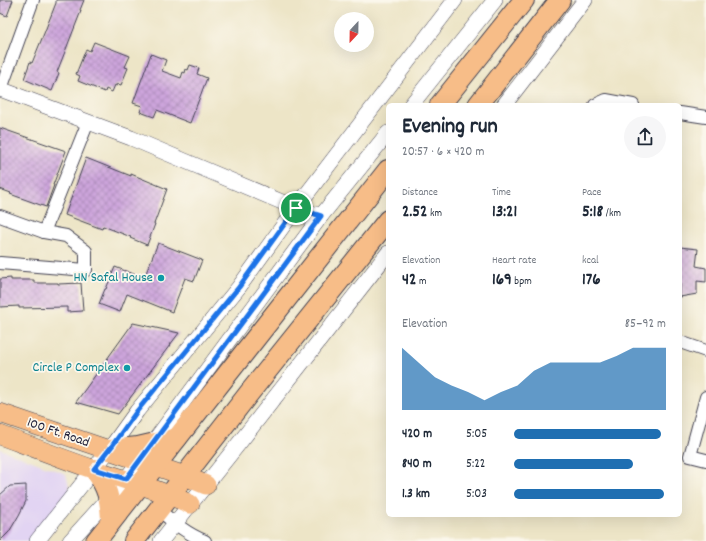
<!DOCTYPE html>
<meta charset="utf-8">
<style>
body{margin:0;font-family:Dekko,sans-serif;background:#f6f6f7;color:#1f2937;height:100vh;display:flex;flex-direction:column;font-size:15px;white-space:nowrap}
*{box-sizing:border-box;margin:0}
p{font-size:13px;color:#747a83}
.icon{flex:none;width:22px;height:22px;fill:none;stroke:currentColor;stroke-width:2;stroke-linecap:round;stroke-linejoin:round}
.map{position:relative;flex:1;overflow:hidden}
.sheet{position:absolute;left:386px;top:103px;width:296px;height:414px;display:flex;flex-direction:column;background:#fff;border-radius:6px;box-shadow:0 4px 16px #0002}
.sheet>*{flex:none}
.needle{width:26px;rotate:202deg}
.fabs{position:absolute;left:334px;top:12px;display:grid;gap:8px}
.fabs a{display:grid;place-items:center;width:40px;height:40px;border-radius:50%;background:#fff;box-shadow:0 4px 16px #0002;font-size:20px}
.pin{position:absolute;display:grid;place-items:center;width:34px;height:34px;color:#fff;margin:-17px;border:2px solid #fff;border-radius:50%;box-shadow:0 1px 4px #0007}
.round{display:grid;place-items:center;flex:none;width:42px;height:42px;border-radius:21px;background:#f6f6f7}
.overview{display:flex;align-items:center;justify-content:space-between;height:68px;padding:0 16px}
h1{font-size:22px;font-weight:700;line-height:30px}
.stats{display:grid;grid-template-columns:repeat(3,1fr);gap:6px;height:68px;padding:4px 16px}
.stats div{display:grid;align-content:center}
.stats b{font-size:17px;font-weight:700}
.stats small{font-size:11px;font-weight:400}
.stats p{font-size:11px}
.chart{height:112px;padding:8px 16px}
.chart p{display:flex;justify-content:space-between}
.chart svg{width:100%;height:72px;margin-top:4px;fill:#1f6fb2;opacity:.7}
ul{padding:0 16px;list-style:none;font-size:13px}
li{display:grid;grid-template-columns:64px 48px 1fr;align-items:center;height:30px}
li i{height:10px;border-radius:5px;background:#1f6fb2}
.map>svg:first-child{display:block}
.built{fill:#e2d4f3}
.building{fill:url(#building-cross-hatch)}
.lines{fill:none;stroke-linecap:round;stroke-linejoin:round}
.minor-casing{stroke:#403f50;stroke-width:14}
.tertiary-casing{stroke:#403f50;stroke-width:16}
.primary-casing{stroke:#403f50;stroke-width:20}
.trunk-casing{stroke:#403f50;stroke-width:22}
.minor{stroke:#fff;stroke-width:12}
.tertiary{stroke:#fff;stroke-width:15}
.primary{stroke:#f7bd88;stroke-width:19}
.trunk{stroke:#f7bd88;stroke-width:20}
.route-casing{stroke:#fff;stroke-width:8}
.route{stroke:#1a73e8;stroke-width:5}
.culture-dot{fill:#0f9aa8;stroke:#fbf7ec;stroke-width:1.5}
.labels{text-anchor:middle;dominant-baseline:central;stroke-width:3.5;stroke-linejoin:round;paint-order:stroke}
.culture-label{font-size:14px;fill:#0d838f;stroke:#fbf7ec;text-anchor:end}
.street-label{font-size:14px;fill:#22223b;stroke:#fbf7ec}
</style>
<div class="map">
<svg width="706" height="541" viewBox="0 0 706 541">
<defs>
<pattern id="building-cross-hatch" width="8" height="8" patternUnits="userSpaceOnUse"><rect width="8" height="8" fill="#cda5dc"/><path d="M0 0l8 8M0 8l8-8" fill="none" stroke="#a686b4"/></pattern>
</defs>
<rect width="100%" height="100%" fill="#fbf7ec"/>
<filter id="ink" filterUnits="userSpaceOnUse"><feTurbulence type="fractalNoise" baseFrequency=".025" numOctaves="2"/><feDisplacementMap in="SourceGraphic" scale="8" xChannelSelector="R" yChannelSelector="G"/><feConvolveMatrix kernelMatrix="1 2 1 2 8 2 1 2 1" color-interpolation-filters="sRGB"/></filter>
<filter id="wash" filterUnits="userSpaceOnUse"><feTurbulence type="fractalNoise" baseFrequency=".012" numOctaves="4" result="noise"/><feDisplacementMap in="SourceGraphic" scale="16" xChannelSelector="R" yChannelSelector="G"/><feGaussianBlur stdDeviation="0.9" result="paint"/><feColorMatrix in="noise" values="0 0 0 0 0 0 0 0 0 0 0 0 0 0 0 0 0 1.4 0 .05"/><feComposite in="paint" operator="in"/></filter>
<g filter="url(#wash)">
<rect width="100%" height="100%" fill="#ede5c7"/>
<path class="built" d="M0,449L66,474L71,494L36,541H0Z"/>
<g id="blocks">
<g class="building">
<path d="M0,0H13L7,16L0,13Z"/>
<path d="M56,0H84L80,10L81,11L57,72L59,73L52,91L24,79L30,62L32,63L45,31L56,3Z"/>
<path d="M94,42L130,56L125,67L128,68L121,85L118,84L117,86L115,85L112,92L106,89L105,92L78,81L80,76L76,74L86,49L90,51Z"/>
<path d="M151,54L166,60L162,71L181,78L183,72L185,73L186,69L188,70L190,65L199,68L197,74L207,78L190,123L157,110L154,117L140,112L142,106L133,103Z"/>
<path d="M0,128L66,151L53,185H54L46,207L10,194L11,193L0,189Z"/>
<path d="M86,158L131,176V174L167,189L154,224H155L147,245L130,238L131,237L103,226L102,229L65,215Z"/>
<path d="M158,243L202,260L194,281L185,278L172,312L127,294L120,312L99,304L105,289H106L115,267L144,278Z"/>
<path d="M680,247L698,249L696,266L706,268V282L697,281V294L680,297Z"/>
<path d="M11,278V280H34V283H58V284L81,283L83,311L67,312V307L19,308V306L0,307V279Z"/>
<path d="M133,323L179,333L118,414L76,402Z"/>
<path d="M26,485V501L19,515L9,532L0,541V495L10,486Z"/>
</g>
</g>
</g>
<g filter="url(#ink)">
<use href="#blocks" fill-opacity="0" stroke="#403f50" stroke-width="1"/>
<g class="lines">
<defs>
<g id="minor">
<path d="M1,89L33,0"/>
<path d="M595,105L606,100L633,105"/>
<path d="M680,113L706,117"/>
<path d="M0,216L44,232L66,236L86,251V270L0,263"/>
<path d="M44,232L88,122"/>
<path d="M680,342L706,351"/>
<path d="M706,397L690,456L706,460"/>
<path d="M159,510C173,522 187,534 205,541"/>
</g>
<g id="tertiary">
<path d="M0,89L131,138L296,208L321,216"/>
<path d="M411,105L495,0"/>
<path d="M504,105L585,0"/>
<path d="M37,541L109,450L137,411L239,287L296,208L455,0"/>
<path d="M70,541L126,479L321,216L388,133"/>
<path d="M161,541L240,442L388,253"/>
</g>
<g id="primary">
<path d="M0,413L185,476L206,485"/>
<path d="M0,435C32,447 63,459 95,470C127,480 159,490 190,504"/>
</g>
<g id="trunk">
<path d="M440,105L524,0"/>
<path d="M478,105L560,0"/>
<path d="M109,450L138,447L177,438"/>
<path d="M94,469C108,488 110,498 111,521"/>
<path d="M96,541L388,170"/>
<path d="M134,541L250,392L388,220"/>
</g>
</defs>
<use href="#minor" class="minor-casing"/>
<use href="#tertiary" class="tertiary-casing"/>
<use href="#primary" class="primary-casing"/>
<use href="#trunk" class="trunk-casing"/>
<use href="#minor" class="minor"/>
<use href="#tertiary" class="tertiary"/>
<use href="#primary" class="primary"/>
<use href="#trunk" class="trunk"/>
</g>
</g>
<g class="lines" filter="url(#ink)">
<defs>
<path id="route" d="M296,208L321,216L126,479L94,469L112,446L137,411L239,287Z"/>
</defs>
<use href="#route" class="route-casing"/>
<use href="#route" class="route"/>
</g>
<g class="culture-dot">
<circle cx="161" cy="278" r="4"/>
<circle cx="127" cy="368" r="4"/>
</g>
<g class="labels">
<g class="culture-label">
<text x="153" y="278">HN Safal House</text>
<text x="119" y="368">Circle P Complex</text>
</g>
<g class="street-label">
<text transform="translate(58 433) rotate(19)">100 Ft. Road</text>
</g>
</g>
</svg>
<div class="fabs">
<a><svg class="needle" viewBox="-14 -14 28 28"><path d="M0-13l5 13h-10z" fill="#e53935"/><path d="M0 13l5-13h-10z" fill="#747a83"/></svg></a>
</div>
<div class="pin" style="left:296px;top:208px;background:#1e9e55"><svg class="icon" aria-label="arrive" viewBox="0 0 24 24"><path d="M6 21V4h12l-3 4 3 4H6"/></svg></div>
<section class="sheet">
<div class="overview"><div><h1>Evening run</h1><p>20:57 · 6 × 420 m</p></div><a class="round"><svg class="icon" aria-label="share" viewBox="0 0 24 24"><path d="M12 15V3M7 8l5-5 5 5M5 13v7h14v-7"/></svg></a></div>
<div class="stats">
<div><p>Distance</p><b>2.52<small> km</small></b></div>
<div><p>Time</p><b>13:21</b></div>
<div><p>Pace</p><b>5:18<small> /km</small></b></div>
</div>
<div class="stats">
<div><p>Elevation</p><b>42<small> m</small></b></div>
<div><p>Heart rate</p><b>169<small> bpm</small></b></div>
<div><p>kcal</p><b>176</b></div>
</div>
<div class="chart"><p><span>Elevation</span>85–92 m</p>
<svg viewBox="0 0 160 44" preserveAspectRatio="none"><path d="M0 44V6L10 15L20 24L30 29L40 33L50 38L60 33L70 29L80 20L90 15L100 15L110 15L120 15L130 11L140 6L150 6L160 6V44z"/></svg>
</div>
<ul>
<li><b>420 m</b>5:05<i style="width:97%"></i></li>
<li><b>840 m</b>5:22<i style="width:78%"></i></li>
<li><b>1.3 km</b>5:03<i style="width:99%"></i></li>
</ul>
</section>
</div>
